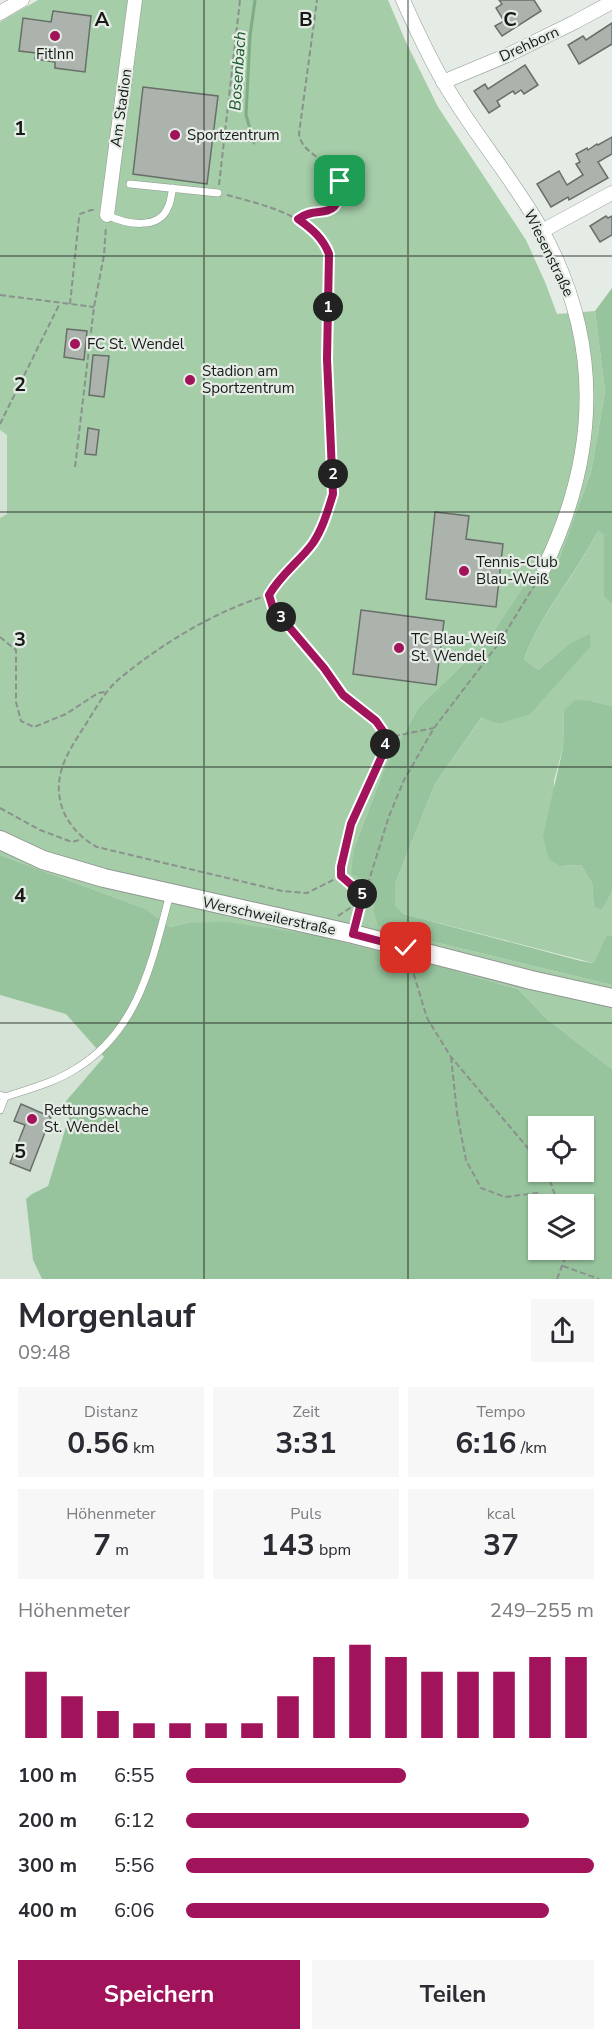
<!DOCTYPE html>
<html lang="de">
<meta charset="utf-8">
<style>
body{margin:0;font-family:"Nunito Sans",sans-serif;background:#f7f7f7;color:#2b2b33;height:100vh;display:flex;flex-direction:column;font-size:22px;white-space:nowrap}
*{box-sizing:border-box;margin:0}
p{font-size:20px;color:#7c7c81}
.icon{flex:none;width:33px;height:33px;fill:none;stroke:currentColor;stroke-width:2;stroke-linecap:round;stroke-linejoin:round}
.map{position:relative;height:1279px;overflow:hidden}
.panel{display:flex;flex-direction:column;background:#fff;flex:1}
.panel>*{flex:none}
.fabs{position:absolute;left:528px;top:1116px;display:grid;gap:12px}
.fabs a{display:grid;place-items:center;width:66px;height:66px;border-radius:0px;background:#fff;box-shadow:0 2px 4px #0004;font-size:30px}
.pin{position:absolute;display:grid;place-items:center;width:51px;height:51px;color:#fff;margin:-26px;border-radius:12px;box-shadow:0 3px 9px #0006}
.km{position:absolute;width:30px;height:30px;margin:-15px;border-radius:50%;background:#222;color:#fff;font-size:16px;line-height:30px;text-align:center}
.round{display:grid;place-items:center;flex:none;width:63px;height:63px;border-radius:0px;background:#f7f7f7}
.overview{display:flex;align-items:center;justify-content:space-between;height:102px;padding:0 18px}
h1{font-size:33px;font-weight:700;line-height:45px}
.stats{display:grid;grid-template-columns:repeat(3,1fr);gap:9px;height:102px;padding:6px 18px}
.stats div{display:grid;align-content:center;border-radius:0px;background:#f7f7f7;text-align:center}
.stats b{font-size:30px;font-weight:700}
.stats small{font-size:16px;font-weight:400}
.stats p{font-size:16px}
.chart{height:168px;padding:12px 18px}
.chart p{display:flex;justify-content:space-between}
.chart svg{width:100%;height:108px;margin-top:6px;stroke:#a1135a;stroke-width:6}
.primary-button{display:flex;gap:12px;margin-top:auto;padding:12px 18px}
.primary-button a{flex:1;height:69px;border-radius:0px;background:#a1135a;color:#fff;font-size:24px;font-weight:700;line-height:69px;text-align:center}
.primary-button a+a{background:#f7f7f7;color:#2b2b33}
ul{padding:0 18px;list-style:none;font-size:20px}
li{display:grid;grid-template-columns:96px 72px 1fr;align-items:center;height:45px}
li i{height:15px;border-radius:8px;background:#a1135a}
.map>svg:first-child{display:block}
.built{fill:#d4e3d6}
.green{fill:#a4cda8}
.forest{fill:#97c49d;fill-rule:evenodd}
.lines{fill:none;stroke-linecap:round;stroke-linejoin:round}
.stream{stroke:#80ac85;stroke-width:3}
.building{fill:#abb3ac;stroke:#686f69;stroke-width:1.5}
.lane-casing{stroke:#909791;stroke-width:8}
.street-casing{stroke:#909791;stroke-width:15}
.secondary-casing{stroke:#909791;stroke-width:20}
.path{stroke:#8b918c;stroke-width:2;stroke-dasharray:6 3;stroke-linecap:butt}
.lane{stroke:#fff;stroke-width:7}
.street{stroke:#fff;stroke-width:14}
.secondary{stroke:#fff;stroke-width:18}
.route-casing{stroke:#fff;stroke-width:12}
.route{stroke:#a1135a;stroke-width:8}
.grid{fill:none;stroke:#171a17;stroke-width:1.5;stroke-opacity:0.55}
.poi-dot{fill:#a1135a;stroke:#e4ece5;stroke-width:2}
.labels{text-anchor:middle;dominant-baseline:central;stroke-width:4.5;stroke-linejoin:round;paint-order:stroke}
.street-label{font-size:15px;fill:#171a17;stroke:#e4ece5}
.poi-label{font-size:15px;fill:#171a17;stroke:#e4ece5;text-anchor:start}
.water-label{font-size:16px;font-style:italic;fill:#175927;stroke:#e4ece5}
.grid-label{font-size:20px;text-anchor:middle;font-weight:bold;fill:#171a17;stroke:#e4ece5;stroke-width:4.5;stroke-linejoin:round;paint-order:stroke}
</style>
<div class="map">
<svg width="612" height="1279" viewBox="0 0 612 1279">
<rect width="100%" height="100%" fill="#e4ece5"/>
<g class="built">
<path d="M0,430L7,435V514L0,518Z"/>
<path d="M0,995L66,1013L104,1057L66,1101L69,1117L48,1186L32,1194L26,1199L33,1260L42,1279H0Z"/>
</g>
<g class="green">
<path d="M38,0H388L405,40L438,107L526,240L545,282L557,314L595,311L605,392L591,472L559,559L523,587L487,641L419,707L385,767L354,848L360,878L375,890L373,911L379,925L397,933L612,985V1069L548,1020L518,989L445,968L315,935L187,923L170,927L146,909L0,855V518L7,514V435L0,430V22Z"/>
<path d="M598,531L604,535V597L612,604V706L591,701L564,711L563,748L554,781L560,866L581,865L592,883L594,908L602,910L612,892V936L607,934L593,963L404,914L395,905V884L435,784L483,716L498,724L569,644L538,670L524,659C541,613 576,575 598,531Z"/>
</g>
<g class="forest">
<path d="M612,288V604L604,597V535L598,531C576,574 541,613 524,659L538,670L569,644L590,634L591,646L530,714L498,724L482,717L435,784L395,884V905L404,914L581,961L593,963L607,934L612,936V985L397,933L378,925L373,911L375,890L360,878L351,874L354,848L385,767L419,707L487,641L523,587L559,559L591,472L605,392L595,311Z"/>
<path d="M575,700L591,701L612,706V892L602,910L594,908L592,883L581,865L560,866L549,859L543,836L563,748L564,711Z"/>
<path d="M0,855L146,909L170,927L187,923L226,922L315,935L445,968L518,989L548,1020L612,1069V1279H42L33,1260L26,1199L32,1194L48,1186L69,1117L66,1101L104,1057L66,1014L0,995ZM538,1126H584V1172H538ZM538,1204H584V1250H538Z"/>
</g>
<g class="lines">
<path class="stream" d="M254,143L246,115L250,36L255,0"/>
</g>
<g class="building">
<path d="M499,0H534L541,11L502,36L495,26L504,21L496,8L502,4Z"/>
<path d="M53,11L91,16L85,72L55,68V62L35,59L36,53L19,51L23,18L51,22Z"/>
<path d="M612,23V44L579,64L568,45L583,36L586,40Z"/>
<path d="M525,65L538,85L524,94L521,90L515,94L513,91L497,101L500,106L489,113L474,91L485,84L488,89Z"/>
<path d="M143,87L218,96L207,184L133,174Z"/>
<path d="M612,137V154L598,162L608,178L569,200L568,197L551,207L537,184L559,171L567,185L583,175L576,164L580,162L576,154L587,148L588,150L597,144L598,145Z"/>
<path d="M606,216L608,218L612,216V235L600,242L590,226Z"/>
<path d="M67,329L87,331L84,360L64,357Z"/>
<path d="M93,355L109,356L104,397L89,395Z"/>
<path d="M88,428L99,430L96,455L85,454Z"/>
<path d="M435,512L469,516L466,539L503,544L496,607L426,599Z"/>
<path d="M361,610L444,621L436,685L353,674Z"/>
<path d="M21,1104L51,1117L30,1171L10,1163L25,1125L14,1121Z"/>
</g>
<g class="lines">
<defs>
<g id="lane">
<path d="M130,184L218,193"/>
<path d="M107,215C125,224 159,231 168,207C171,202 171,194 173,188"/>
<path d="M0,1095L5,1097C29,1089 56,1082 77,1068C140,1029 152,960 170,894"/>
<path d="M0,1110L5,1097"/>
</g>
<g id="street">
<path d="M403,0C415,27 428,55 443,81C472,132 512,177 541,229C603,340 599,455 544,568"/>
<path d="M0,13L22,0"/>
<path d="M443,82L510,54L575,22L612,2"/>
<path d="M107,215L135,0"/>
<path d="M542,231L612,193"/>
</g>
<path id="secondary" d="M0,840L43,860L104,878L353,934L531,980L612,998"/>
</defs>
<use href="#lane" class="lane-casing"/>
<use href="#street" class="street-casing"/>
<use href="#secondary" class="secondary-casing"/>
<g class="path">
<path d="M219,185L240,0"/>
<path d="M227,195C264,205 315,216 329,254L326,359L333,494C328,510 323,528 313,543C300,561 281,574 269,595L273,608L324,668L343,695L376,721L383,731L385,744L381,758L351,824L341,867V876L363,895"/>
<path d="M298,219C310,209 329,218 337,200C354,163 302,161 299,134L317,0"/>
<path d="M0,295L94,307"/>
<path d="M70,304L79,218L80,214L91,210H96"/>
<path d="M0,424L60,303"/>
<path d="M75,467L94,307L104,255L106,226"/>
<path d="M269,595C217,610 161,644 119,679C104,692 95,710 84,727C75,741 63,759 60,776C54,806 71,833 97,847L282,891L307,893L341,876"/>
<path d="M0,637L16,650V702L21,721L34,727L66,714L98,693L105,692"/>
<path d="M385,738L434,728"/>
<path d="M0,808L40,830L72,842L82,839"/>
<path d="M338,916L350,908L360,909"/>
<path d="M357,919L389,816L404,780L434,728L499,643L539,578"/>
<path d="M411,965L427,1018L451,1057L538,1160"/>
<path d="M451,1057L457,1113L466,1160L481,1188L505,1197L537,1193L557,1201"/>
<path d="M547,1172L558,1204"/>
<path d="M563,1266L599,1279"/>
<path d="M557,1279L568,1250"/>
</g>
<use href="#lane" class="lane"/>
<use href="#street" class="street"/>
<use href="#secondary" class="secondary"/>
</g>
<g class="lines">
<defs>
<path id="route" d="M340,181C340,226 318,203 298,219C312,229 323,238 329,254L327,359L333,494C328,510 323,528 313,543C300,561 281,574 269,595L273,608L324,668L343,695L376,721L383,731L385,744L381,758L351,824L341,867V876L363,895L353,934L406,948"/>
</defs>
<use href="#route" class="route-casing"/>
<use href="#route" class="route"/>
</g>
<path class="grid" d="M204,0V1279M408,0V1279M0,256H612M0,512H612M0,767H612M0,1023H612"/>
<g class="poi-dot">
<circle cx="55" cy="36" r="6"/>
<circle cx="175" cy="135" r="6"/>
<circle cx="75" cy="344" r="6"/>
<circle cx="190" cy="380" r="6"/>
<circle cx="464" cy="571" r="6"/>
<circle cx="399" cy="648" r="6"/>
<circle cx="32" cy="1119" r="6"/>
</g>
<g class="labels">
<g class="street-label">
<text transform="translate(529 44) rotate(-25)">Drehborn</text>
<text transform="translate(121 108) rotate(-82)">Am Stadion</text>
<text transform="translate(549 253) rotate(64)">Wiesenstraße</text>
<text transform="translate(269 916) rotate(12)">Werschweilerstraße</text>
</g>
<g class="poi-label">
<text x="55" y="54" text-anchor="middle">FitInn</text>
<text x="187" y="135">Sportzentrum</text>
<text x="87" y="344">FC St. Wendel</text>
<text x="202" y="371">Stadion am<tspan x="202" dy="17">Sportzentrum</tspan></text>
<text x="476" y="562">Tennis-Club<tspan x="476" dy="17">Blau-Weiß</tspan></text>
<text x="411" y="639">TC Blau-Weiß<tspan x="411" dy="17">St. Wendel</tspan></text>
<text x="44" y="1110">Rettungswache<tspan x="44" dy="17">St. Wendel</tspan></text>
</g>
<g class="water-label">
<text transform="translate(238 71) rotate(-86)">Bosenbach</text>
</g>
</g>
<g class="grid-label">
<text x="102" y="26">A</text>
<text x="306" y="26">B</text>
<text x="510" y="26">C</text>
<text x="20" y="135">1</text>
<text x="20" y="391">2</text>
<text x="20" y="646">3</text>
<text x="20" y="902">4</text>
<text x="20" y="1158">5</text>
</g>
</svg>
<div class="fabs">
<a><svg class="icon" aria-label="locate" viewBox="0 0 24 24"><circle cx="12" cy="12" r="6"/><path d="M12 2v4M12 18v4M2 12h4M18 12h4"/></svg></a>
<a><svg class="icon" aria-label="layers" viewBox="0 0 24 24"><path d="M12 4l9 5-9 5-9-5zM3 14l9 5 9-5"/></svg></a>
</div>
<div class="pin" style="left:340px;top:181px;background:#1e9e55"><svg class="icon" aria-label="arrive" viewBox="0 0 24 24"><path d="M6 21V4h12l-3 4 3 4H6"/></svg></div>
<div class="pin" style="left:406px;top:948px;background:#d93025"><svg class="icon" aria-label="check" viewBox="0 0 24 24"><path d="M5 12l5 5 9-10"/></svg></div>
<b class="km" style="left:328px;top:307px">1</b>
<b class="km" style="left:333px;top:474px">2</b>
<b class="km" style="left:281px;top:617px">3</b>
<b class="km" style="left:385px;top:744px">4</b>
<b class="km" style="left:362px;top:894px">5</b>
</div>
<section class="panel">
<div class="overview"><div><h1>Morgenlauf</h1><p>09:48</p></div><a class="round"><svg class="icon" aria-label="share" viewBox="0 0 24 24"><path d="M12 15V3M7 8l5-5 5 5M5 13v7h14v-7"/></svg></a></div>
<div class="stats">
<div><p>Distanz</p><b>0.56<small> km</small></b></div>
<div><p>Zeit</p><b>3:31</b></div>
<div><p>Tempo</p><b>6:16<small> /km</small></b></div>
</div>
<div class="stats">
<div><p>Höhenmeter</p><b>7<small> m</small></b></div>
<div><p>Puls</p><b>143<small> bpm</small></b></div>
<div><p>kcal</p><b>37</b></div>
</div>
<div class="chart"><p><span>Höhenmeter</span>249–255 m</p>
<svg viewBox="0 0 160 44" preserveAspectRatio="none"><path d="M5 44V17M15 44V27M25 44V33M35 44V38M45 44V38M55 44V38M65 44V38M75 44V27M85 44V11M95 44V6M105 44V11M115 44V17M125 44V17M135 44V17M145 44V11M155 44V11"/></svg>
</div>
<ul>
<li><b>100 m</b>6:55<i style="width:54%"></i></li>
<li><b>200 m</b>6:12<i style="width:84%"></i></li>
<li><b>300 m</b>5:56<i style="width:100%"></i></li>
<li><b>400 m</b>6:06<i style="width:89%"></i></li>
</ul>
<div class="primary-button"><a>Speichern</a><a>Teilen</a></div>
</section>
